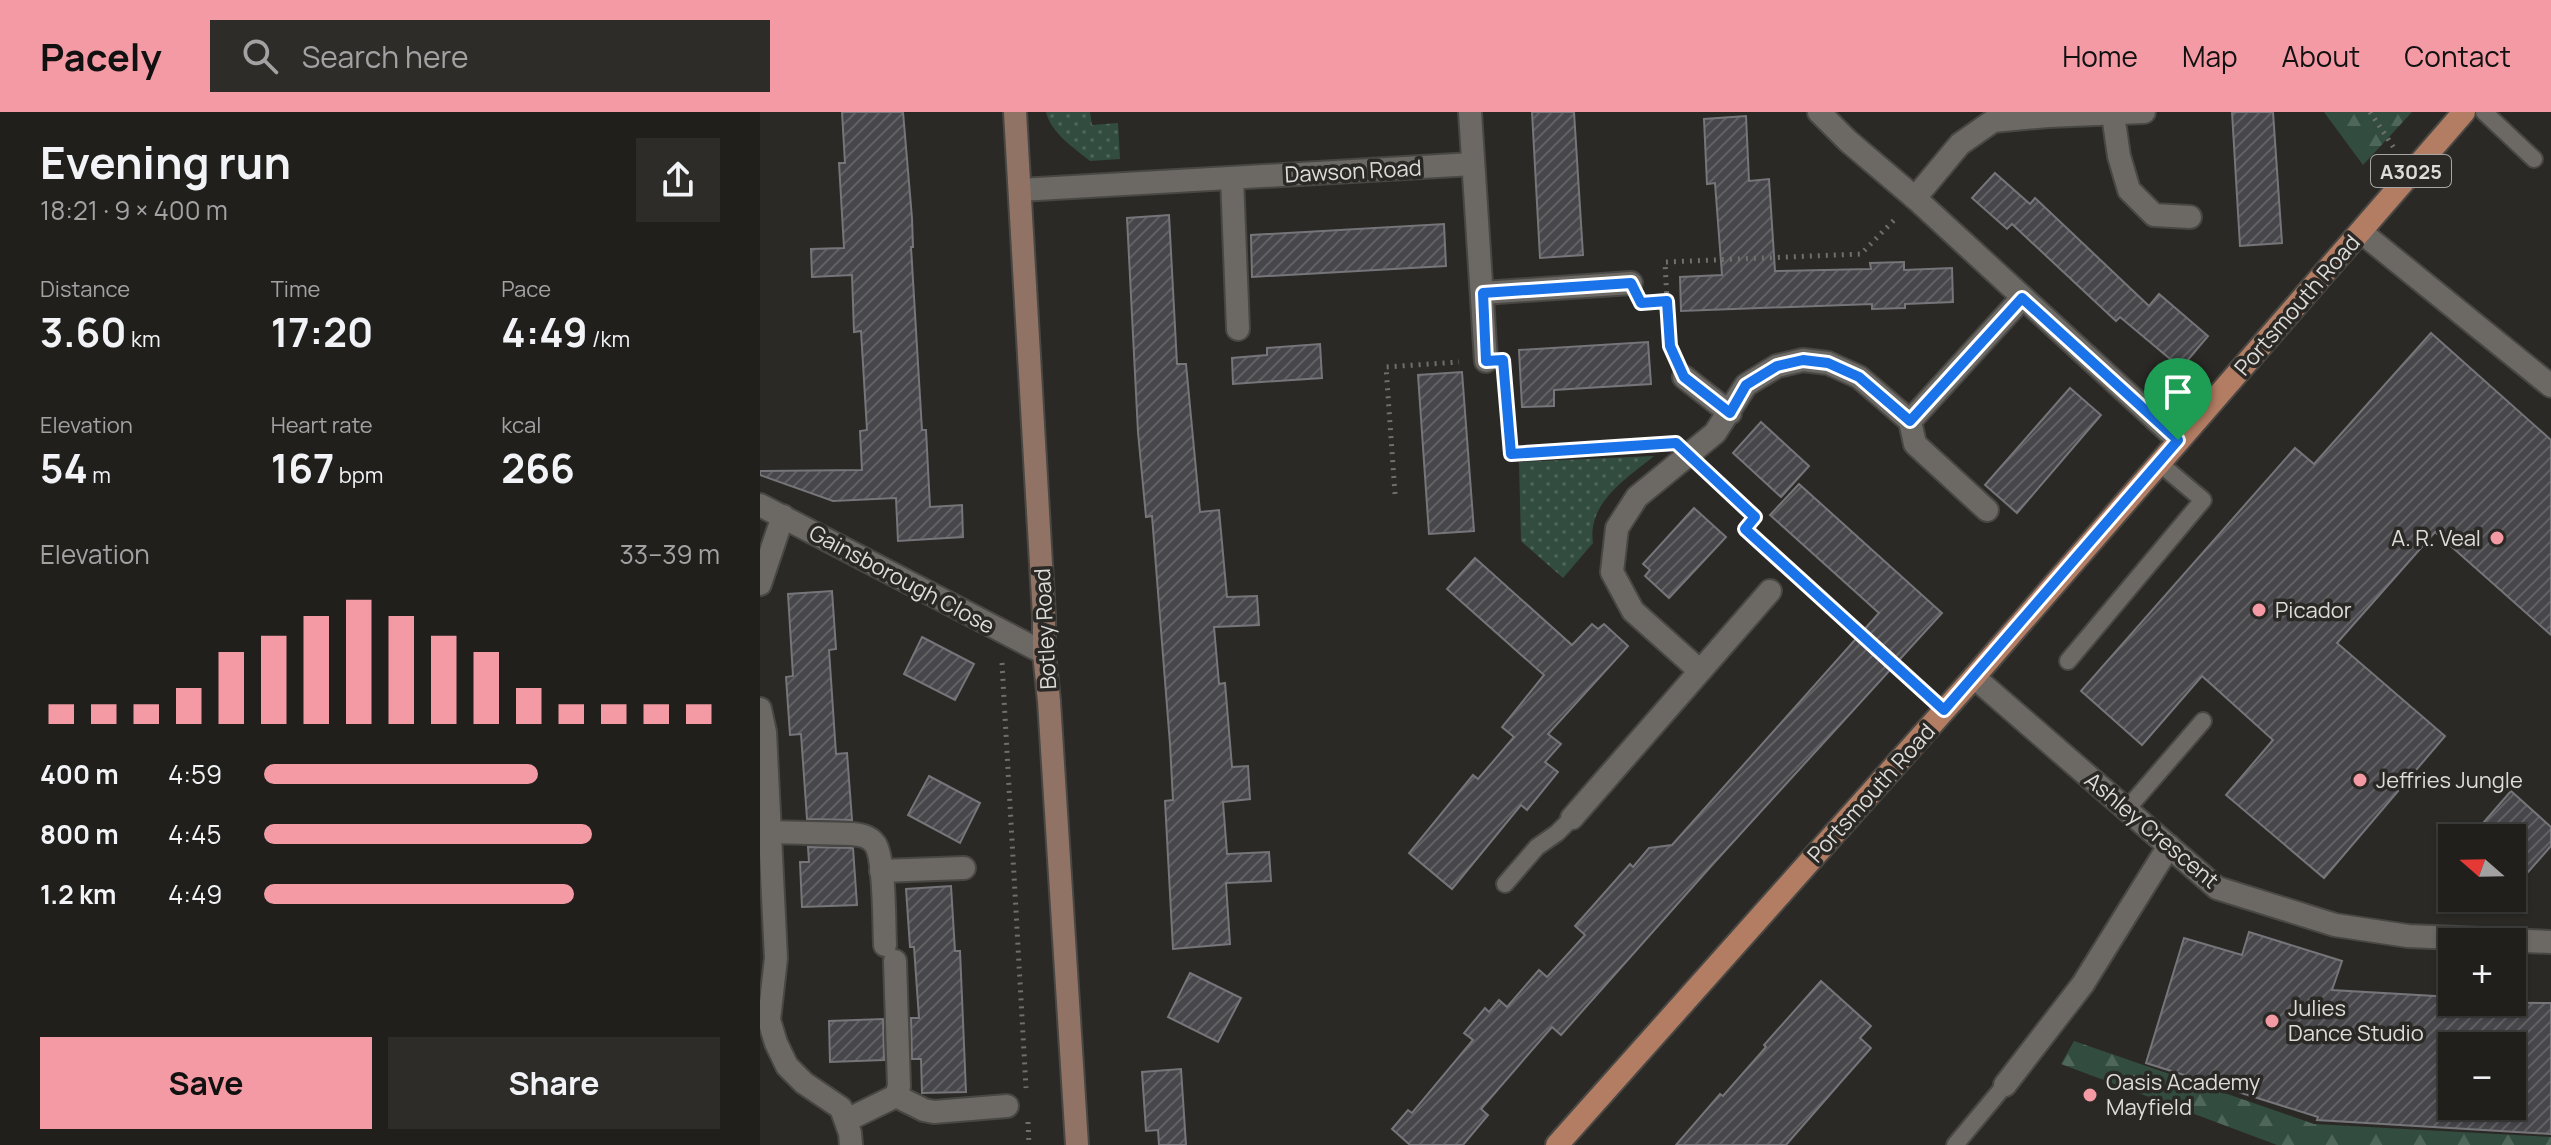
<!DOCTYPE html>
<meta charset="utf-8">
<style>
body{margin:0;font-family:Manrope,sans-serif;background:#2d2c29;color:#f1f3f6;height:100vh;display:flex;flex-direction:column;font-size:30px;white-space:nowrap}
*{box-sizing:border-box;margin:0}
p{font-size:26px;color:#a2a2a3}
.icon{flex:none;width:44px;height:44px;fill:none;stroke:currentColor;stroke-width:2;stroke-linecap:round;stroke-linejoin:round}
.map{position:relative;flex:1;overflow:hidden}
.side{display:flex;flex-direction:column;background:#201f1c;width:760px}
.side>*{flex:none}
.needle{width:52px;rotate:290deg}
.tools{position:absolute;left:1678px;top:712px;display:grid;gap:16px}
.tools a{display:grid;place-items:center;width:88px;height:88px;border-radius:0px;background:#201f1c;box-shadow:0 2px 6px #0004,0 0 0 2px #3d3d3b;font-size:40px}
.pin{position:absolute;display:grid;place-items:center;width:68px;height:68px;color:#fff;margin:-82px -34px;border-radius:50% 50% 50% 0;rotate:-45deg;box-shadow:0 0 8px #0007}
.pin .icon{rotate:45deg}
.round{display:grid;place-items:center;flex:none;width:84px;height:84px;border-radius:0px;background:#2d2c29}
.head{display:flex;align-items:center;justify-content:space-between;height:136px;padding:0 40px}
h1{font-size:44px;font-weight:700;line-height:60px}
.metrics{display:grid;grid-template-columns:repeat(3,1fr);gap:12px;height:136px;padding:8px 40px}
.metrics div{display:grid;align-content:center}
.metrics b{font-size:40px;font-weight:700}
.metrics small{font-size:22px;font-weight:400}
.metrics p{font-size:22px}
.chart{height:224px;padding:16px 40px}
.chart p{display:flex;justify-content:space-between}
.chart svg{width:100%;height:144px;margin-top:8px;stroke:#f49aa4;stroke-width:6}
.cta{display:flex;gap:16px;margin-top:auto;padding:16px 40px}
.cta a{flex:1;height:92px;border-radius:0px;background:#f49aa4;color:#111;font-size:32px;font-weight:700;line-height:92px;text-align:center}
.cta a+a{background:#2d2c29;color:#f1f3f6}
ul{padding:0 40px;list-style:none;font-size:26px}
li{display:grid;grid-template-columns:128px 96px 1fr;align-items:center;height:60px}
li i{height:20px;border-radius:10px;background:#f49aa4}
header{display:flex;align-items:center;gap:48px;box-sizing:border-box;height:112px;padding:0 40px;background:#f49aa4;color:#111}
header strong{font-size:38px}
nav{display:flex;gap:44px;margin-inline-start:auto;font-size:28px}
.search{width:560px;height:72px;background:#2d2c29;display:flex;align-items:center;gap:20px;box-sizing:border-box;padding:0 28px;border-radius:0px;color:#a2a2a3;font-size:30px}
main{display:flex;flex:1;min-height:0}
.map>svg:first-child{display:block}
.grass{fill:url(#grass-dots)}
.forest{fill:url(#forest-firs)}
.building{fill:url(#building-hatch);stroke:#75757a;stroke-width:2;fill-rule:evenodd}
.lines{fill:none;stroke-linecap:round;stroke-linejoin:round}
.service-casing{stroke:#484743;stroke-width:20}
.minor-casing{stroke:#484743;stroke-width:26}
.secondary-casing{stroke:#484743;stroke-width:26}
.primary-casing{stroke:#484743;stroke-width:26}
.path{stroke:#716f6b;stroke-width:5;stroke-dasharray:2 6;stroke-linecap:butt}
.service{stroke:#6c6964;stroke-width:16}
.minor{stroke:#6c6964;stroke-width:22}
.secondary{stroke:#907364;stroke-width:22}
.primary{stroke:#b37d63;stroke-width:22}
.route-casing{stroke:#fff;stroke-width:16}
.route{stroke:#1a73e8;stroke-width:10}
.poi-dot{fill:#f49aa4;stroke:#2b2925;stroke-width:3}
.labels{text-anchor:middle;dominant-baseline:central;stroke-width:7;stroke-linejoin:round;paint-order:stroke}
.shield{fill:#2b2925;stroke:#a8a6a4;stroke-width:2}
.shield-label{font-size:20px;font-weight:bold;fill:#dedcda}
.street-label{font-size:22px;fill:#dedcda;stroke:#2b2925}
.poi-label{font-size:22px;fill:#dedcda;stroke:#2b2925;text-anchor:start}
</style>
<header>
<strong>Pacely</strong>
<div class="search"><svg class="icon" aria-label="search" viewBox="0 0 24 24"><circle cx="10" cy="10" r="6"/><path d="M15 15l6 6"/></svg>Search here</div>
<nav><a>Home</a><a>Map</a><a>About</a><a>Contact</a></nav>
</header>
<main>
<section class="side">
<div class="head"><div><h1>Evening run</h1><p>18:21 · 9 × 400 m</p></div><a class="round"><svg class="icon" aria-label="share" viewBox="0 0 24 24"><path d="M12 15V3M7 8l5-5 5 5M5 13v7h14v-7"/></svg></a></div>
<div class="metrics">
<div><p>Distance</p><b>3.60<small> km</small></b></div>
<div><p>Time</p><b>17:20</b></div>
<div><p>Pace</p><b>4:49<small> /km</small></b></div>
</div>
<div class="metrics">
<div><p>Elevation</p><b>54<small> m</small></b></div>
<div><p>Heart rate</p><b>167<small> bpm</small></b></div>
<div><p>kcal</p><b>266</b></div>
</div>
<div class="chart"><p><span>Elevation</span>33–39 m</p>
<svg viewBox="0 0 160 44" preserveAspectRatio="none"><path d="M5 44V38M15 44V38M25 44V38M35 44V33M45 44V22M55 44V17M65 44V11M75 44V6M85 44V11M95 44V17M105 44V22M115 44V33M125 44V38M135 44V38M145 44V38M155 44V38"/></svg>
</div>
<ul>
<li><b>400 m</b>4:59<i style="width:60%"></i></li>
<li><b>800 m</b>4:45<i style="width:72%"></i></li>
<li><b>1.2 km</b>4:49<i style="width:68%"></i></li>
</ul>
<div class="cta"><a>Save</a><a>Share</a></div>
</section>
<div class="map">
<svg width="1791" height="1033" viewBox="0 0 1791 1033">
<defs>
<pattern id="grass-dots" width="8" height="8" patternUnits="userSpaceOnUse" patternTransform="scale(2)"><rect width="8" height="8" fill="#324d40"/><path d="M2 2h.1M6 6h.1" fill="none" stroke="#4f665b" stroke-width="1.8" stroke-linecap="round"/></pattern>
<pattern id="forest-firs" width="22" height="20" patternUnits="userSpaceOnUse" patternTransform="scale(2)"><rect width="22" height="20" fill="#324d40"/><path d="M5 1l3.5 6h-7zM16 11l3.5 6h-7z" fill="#4f665b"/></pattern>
<pattern id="building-hatch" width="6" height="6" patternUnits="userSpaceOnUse" patternTransform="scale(2)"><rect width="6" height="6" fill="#47474b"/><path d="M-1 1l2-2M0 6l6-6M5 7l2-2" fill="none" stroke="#616164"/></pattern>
</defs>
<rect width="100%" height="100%" fill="#2b2925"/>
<g class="grass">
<path d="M286,0H330L332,13L358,11L360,47L330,49C314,36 291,21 286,0Z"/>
<path d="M894,344C866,367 827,391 833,431L803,466L761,429L759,350Z"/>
</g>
<g class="forest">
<path d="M1564,0H1652L1603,53Z"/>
<path d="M1314,929L1554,1012L1791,1025V1033H1517L1301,952Z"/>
</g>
<g class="building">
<path d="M82,0H143L152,106L153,135H151L162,318H166L170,395L202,393L203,425L138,429L136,386L73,389L0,363V359L102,358L100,319L107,318L101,219L94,220L92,163L52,165L51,137L84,136L79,51H85Z"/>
<path d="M772,0H814L823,143L780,146Z"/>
<path d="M1472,0H1513L1522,131L1480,134Z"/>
<path d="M986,4L989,69L1009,67L1015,159L1111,157L1110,151L1144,150V158L1192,156L1193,190L1145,192V196L1112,197V192L921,199L920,165L962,163L955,71L947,72L944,7Z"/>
<path d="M1235,61L1270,92L1275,86L1389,194L1399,182L1448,224L1421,256L1360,205L1356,209L1252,112L1247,117L1212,86Z"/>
<path d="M409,103L417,252H426L440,400L459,398L467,485L497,484L499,513L454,515L459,572L465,571L472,655L488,654L490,687L463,690L467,742L509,740L511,769L466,771L470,832L413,837L405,689L413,688L410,632L392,404L386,405L378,320L367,106Z"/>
<path d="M684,112L686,154L492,165L491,123Z"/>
<path d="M1671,221L1791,328V523L1675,420L1577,531L1685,624L1564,766L1466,683L1513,628L1442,564L1382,633L1321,579L1535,336L1554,352Z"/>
<path d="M888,230L891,272L794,278V294L762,295L759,238Z"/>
<path d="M560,232L562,266L473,272L472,246L507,243V236Z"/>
<path d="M702,260L714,419L669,422L658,263Z"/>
<path d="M1310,276L1341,303L1257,401L1225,373Z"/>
<path d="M1001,310L1049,354L1021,385L973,341Z"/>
<path d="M1039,372L1182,501L953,752L801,923L792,915L721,997L728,1003L703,1033H650L632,1017L648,998L652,1001L713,928L704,921L725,896L729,900L739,888L747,895L779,858L787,865L825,823L815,814L870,752L873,755L889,736L912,733L1119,501L1010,403Z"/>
<path d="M934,396L966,425L909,486L885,464L890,458L883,452Z"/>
<path d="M715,446L812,533L832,512L838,517L844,512L868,534L788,622L801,632L785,650L798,660L767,698L761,693L692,777L649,741L713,663L718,667L754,625L742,615L784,563L687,477Z"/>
<path d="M72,479L76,537L69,538L76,642L87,641L92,708L47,707L41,622L30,623L26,565L33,564L28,482Z"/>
<path d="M162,525L214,552L195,588L144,562Z"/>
<path d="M169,664L220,691L200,731L148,703Z"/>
<path d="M1751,679L1791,715V734L1752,778V726H1710Z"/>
<path d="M48,735L93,736L97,793L42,795L40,750H49Z"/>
<path d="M191,774L195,839H200L206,980L162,981L161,947H152L151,906H159L154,835H150L146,777Z"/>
<path d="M1489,820L1582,849L1572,878L1692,885V890L1791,891V1022L1557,1008L1558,1005L1386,951L1424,826L1482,843ZM1692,934H1752V994H1692Z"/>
<path d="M430,861L481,886L458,930L408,905Z"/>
<path d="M1061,869L1111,914L1100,926L1111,936L1080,971L1026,1033H916L960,982L963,984L1006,935L1004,933Z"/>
<path d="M123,907L124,948L70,950L69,909Z"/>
<path d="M421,957L426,1033H399L398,1018L386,1019L382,960Z"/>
</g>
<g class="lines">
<defs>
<g id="service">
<path d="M1724,0L1774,47"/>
<path d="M1308,549L1443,388L1398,350"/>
<path d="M1367,697L1443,609"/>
<path d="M745,772L777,735L797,721L812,706"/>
<path d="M1195,1033L1245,973"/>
</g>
<g id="minor">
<path d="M710,0L726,249"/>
<path d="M1059,0L1088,29L1155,86L1418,328"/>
<path d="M1353,3L1359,44L1369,78L1394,103L1430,105"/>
<path d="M472,66L478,217"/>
<path d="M260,78L713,52"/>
<path d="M1155,86L1200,32L1233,9L1288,4L1384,0"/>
<path d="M1601,120L1791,274"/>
<path d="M723,181L871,171"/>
<path d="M924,265L970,301"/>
<path d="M1150,309L1262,186"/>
<path d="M0,393L284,541"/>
<path d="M0,472L23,404"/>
<path d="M939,558L873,499L852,460L857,416L877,385L955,321L986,273L1017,254L1043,248L1068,251L1099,265L1150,309L1155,332L1227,398"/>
<path d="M1214,565L1457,776L1575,813L1648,824L1791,830"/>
<path d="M0,597L5,620L16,846L9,908L16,931L27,954L44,971L81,996L90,1021L91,1033"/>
<path d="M812,706L1010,479"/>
<path d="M9,720L92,722C101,723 109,724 115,732C125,746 124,813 125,833"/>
<path d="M121,759L204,756"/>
<path d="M135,849L139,974L136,984L164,998L174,1000L247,994"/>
<path d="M1245,973L1323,872L1409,734"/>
<path d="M87,1008L136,984"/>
</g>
<path id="secondary" d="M255,0L284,504V541L289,589L317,1033"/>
<path id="primary" d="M797,1033L1214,565L1704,0"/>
</defs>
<use href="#service" class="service-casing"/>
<use href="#minor" class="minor-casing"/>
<use href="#secondary" class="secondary-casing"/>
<use href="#primary" class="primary-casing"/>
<g class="path">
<path d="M1610,0L1636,39"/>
<path d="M907,189L905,150L1101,142L1137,105"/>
<path d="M888,190L907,189L910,234L913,240"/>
<path d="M745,270L751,342L896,333"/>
<path d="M946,361L995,405L985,417L1166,581"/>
<path d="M635,382L626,255L699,250"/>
<path d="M242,551L266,976"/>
<path d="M268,1010L269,1033"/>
</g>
<use href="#service" class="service"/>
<use href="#minor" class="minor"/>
<use href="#secondary" class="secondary"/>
<use href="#primary" class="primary"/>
</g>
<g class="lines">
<defs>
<path id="route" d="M871,171L881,191L907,189L910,234L924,265L970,301L986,273L1017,254L1043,248L1068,251L1099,265L1150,309L1262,186L1418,328L1184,598L985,417L995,405L916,331L751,342L743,248L726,249L723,181Z"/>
</defs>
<use href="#route" class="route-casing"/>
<use href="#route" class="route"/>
</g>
<g class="poi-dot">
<circle cx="1737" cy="426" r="8"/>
<circle cx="1499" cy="498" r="8"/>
<circle cx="1600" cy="668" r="8"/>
<circle cx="1512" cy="909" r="8"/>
<circle cx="1330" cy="983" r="8"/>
</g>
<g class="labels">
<rect class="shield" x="1611" y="43" width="80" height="32" rx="6"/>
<g class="shield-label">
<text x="1651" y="59">A3025</text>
</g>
<g class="street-label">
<text transform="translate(593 59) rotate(-3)">Dawson Road</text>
<text transform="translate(1537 193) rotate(-49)">Portsmouth Road</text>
<text transform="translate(142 467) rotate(28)">Gainsborough Close</text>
<text transform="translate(285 517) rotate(-93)">Botley Road</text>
<text transform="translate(1111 681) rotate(-48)">Portsmouth Road</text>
<text transform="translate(1392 718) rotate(40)">Ashley Crescent</text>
</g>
<g class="poi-label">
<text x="1721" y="426" text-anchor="end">A. R. Veal</text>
<text x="1515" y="498">Picador</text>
<text x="1616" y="668">Jeffries Jungle</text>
<text x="1528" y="896">Julies<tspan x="1528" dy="25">Dance Studio</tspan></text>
<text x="1346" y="970">Oasis Academy<tspan x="1346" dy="25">Mayfield</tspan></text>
</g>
</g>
</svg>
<div class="tools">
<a><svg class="needle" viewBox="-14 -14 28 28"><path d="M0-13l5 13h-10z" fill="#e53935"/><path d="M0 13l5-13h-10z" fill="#a2a2a3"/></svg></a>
<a>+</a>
<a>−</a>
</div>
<div class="pin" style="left:1418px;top:328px;background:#1e9e55"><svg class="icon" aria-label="arrive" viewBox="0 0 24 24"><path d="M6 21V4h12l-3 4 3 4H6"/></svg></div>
</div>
</main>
